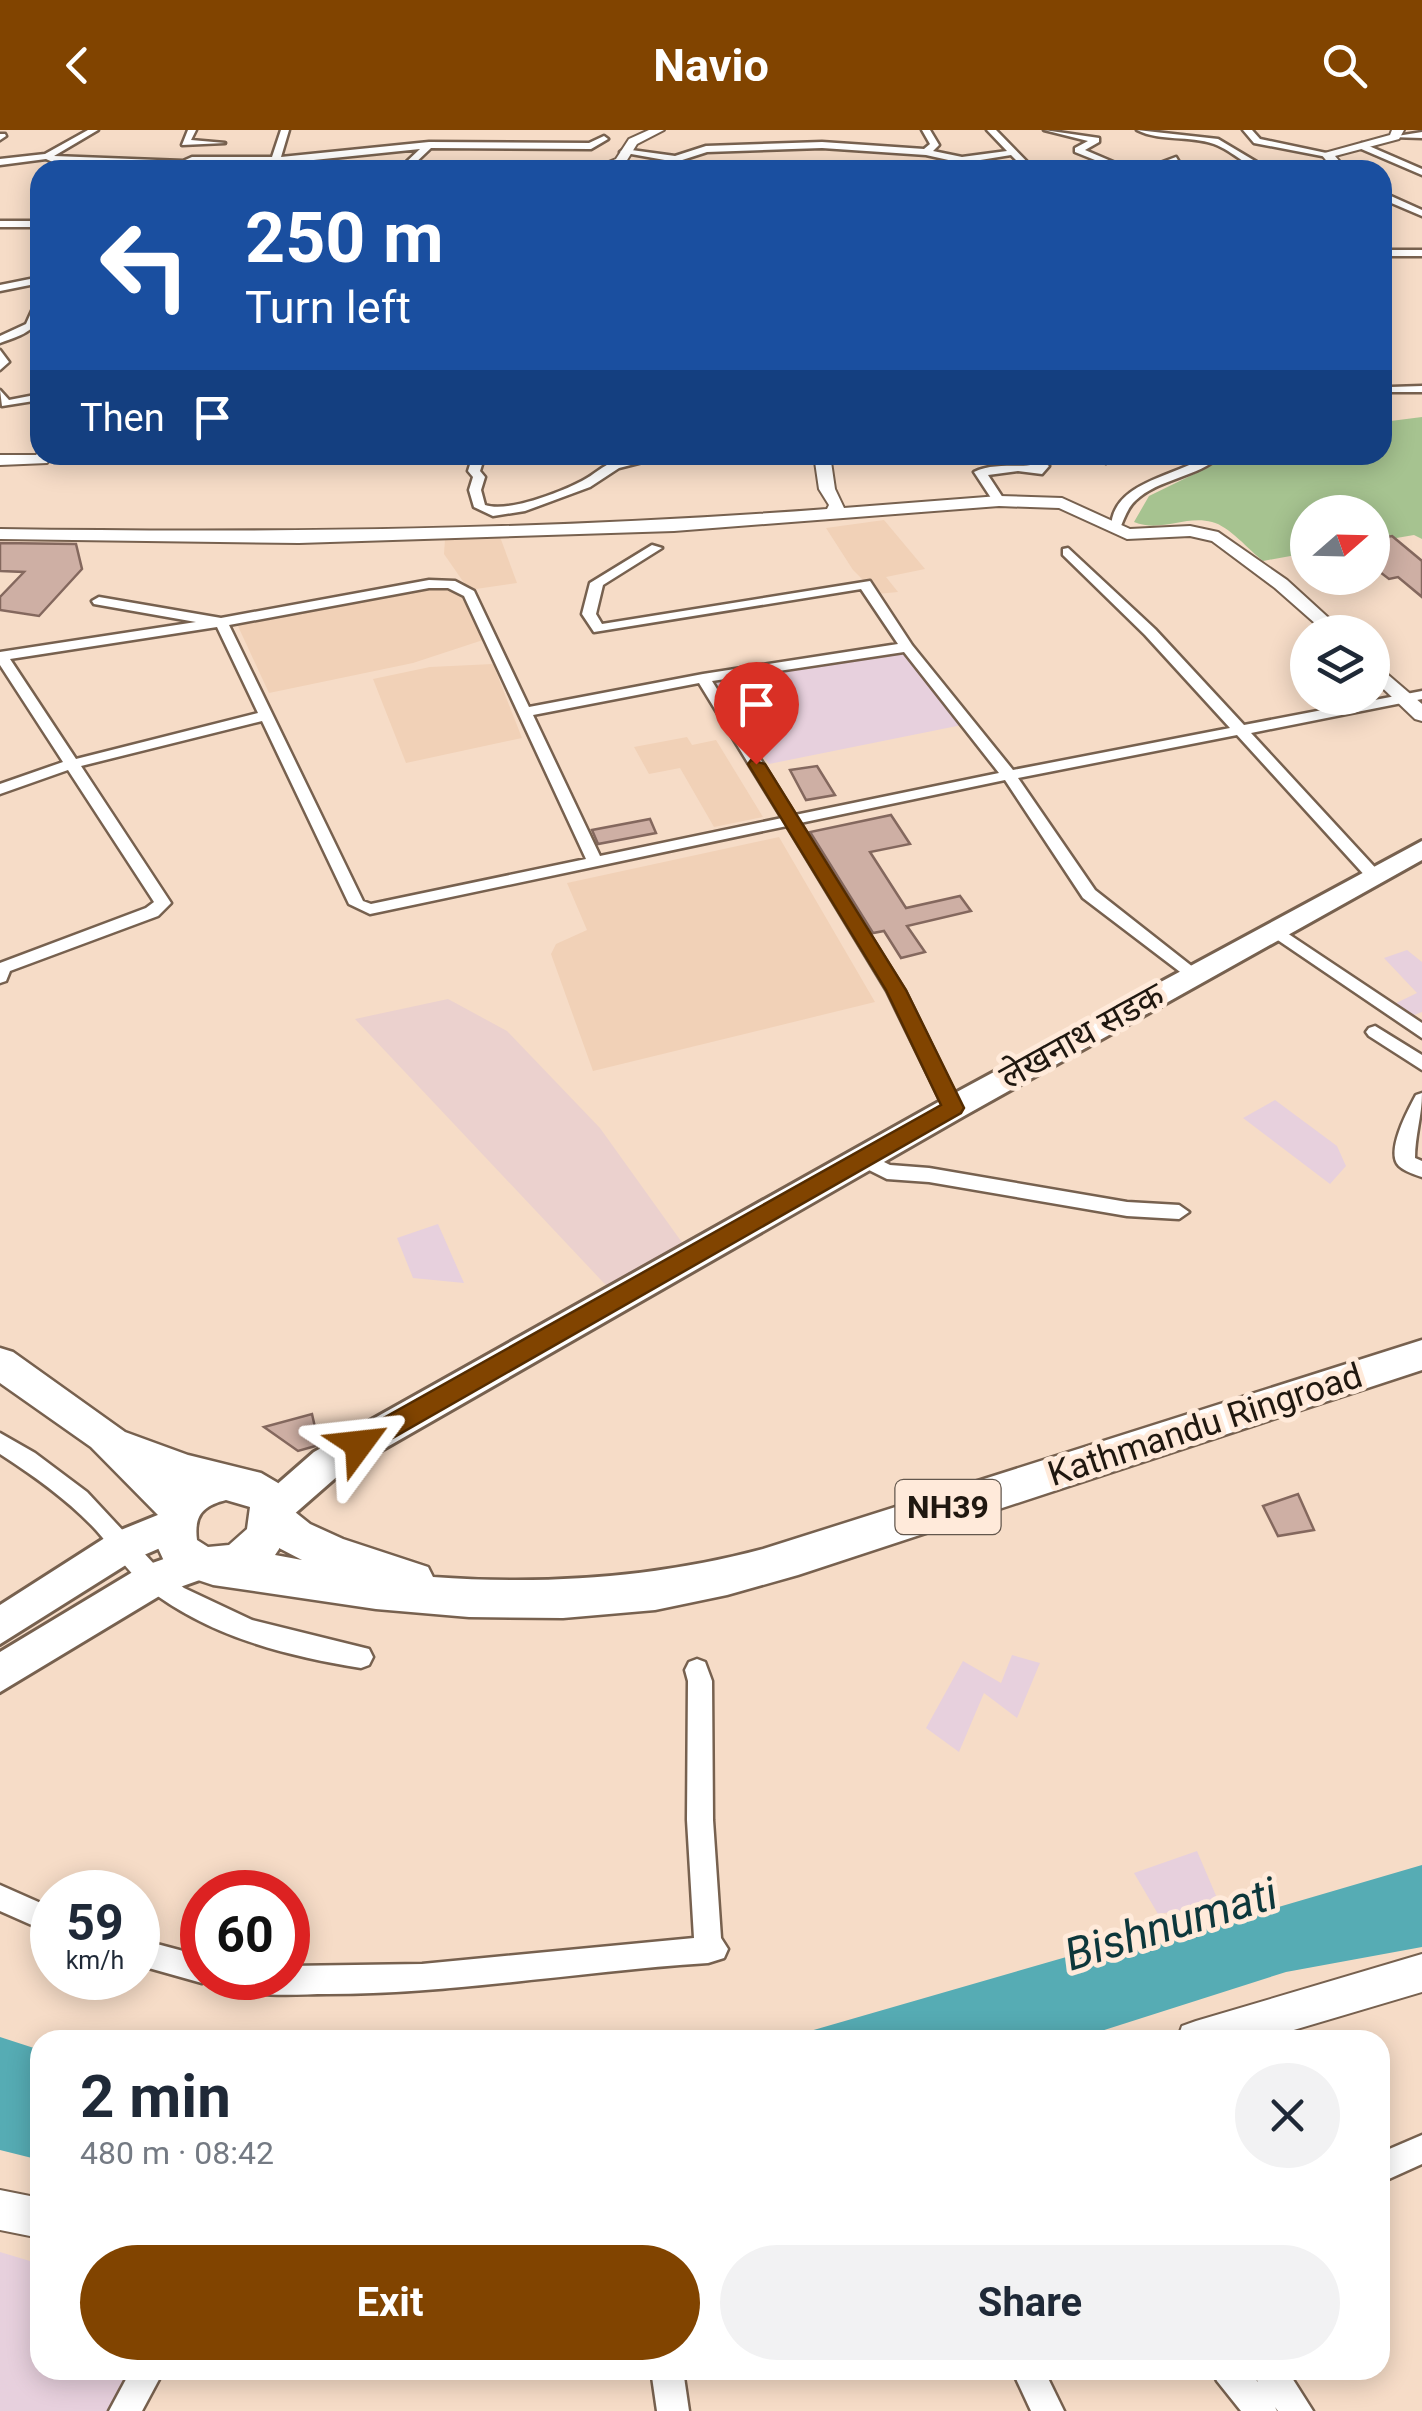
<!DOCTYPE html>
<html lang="en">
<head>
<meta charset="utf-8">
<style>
	:root { --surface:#fff; --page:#f2f2f3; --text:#1f2937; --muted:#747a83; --accent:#814400 }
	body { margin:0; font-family:Roboto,"Noto Sans Devanagari",sans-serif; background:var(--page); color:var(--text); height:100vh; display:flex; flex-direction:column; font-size:38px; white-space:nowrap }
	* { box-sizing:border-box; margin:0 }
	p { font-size:32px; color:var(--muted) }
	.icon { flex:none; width:55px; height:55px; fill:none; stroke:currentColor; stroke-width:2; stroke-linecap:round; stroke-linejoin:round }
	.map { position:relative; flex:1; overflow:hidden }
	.drawer { position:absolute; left:30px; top:1900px; width:1360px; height:350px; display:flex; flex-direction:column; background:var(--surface); border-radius:30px; box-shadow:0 5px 25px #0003 }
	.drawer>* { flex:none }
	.top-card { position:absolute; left:30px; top:30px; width:1362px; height:305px; border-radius:30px; box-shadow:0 5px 25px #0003; background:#1a4fa0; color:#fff; overflow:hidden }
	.needle { width:65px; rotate:70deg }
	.buttons { position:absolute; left:1290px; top:365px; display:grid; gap:20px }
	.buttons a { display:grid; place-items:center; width:100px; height:100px; border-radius:50%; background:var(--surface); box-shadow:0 5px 25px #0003; font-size:50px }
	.speed { position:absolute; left:30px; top:1740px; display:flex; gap:20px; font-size:50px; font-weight:700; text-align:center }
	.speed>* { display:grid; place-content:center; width:130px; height:130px; border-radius:50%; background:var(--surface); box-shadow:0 5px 25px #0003; line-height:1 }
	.speed small { font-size:25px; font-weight:400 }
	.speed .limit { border:15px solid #d22; background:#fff; color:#111 }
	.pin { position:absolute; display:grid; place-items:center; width:85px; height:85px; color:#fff; margin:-102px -42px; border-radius:50% 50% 50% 0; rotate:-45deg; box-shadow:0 0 10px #0007 }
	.pin .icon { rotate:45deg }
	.me { position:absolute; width:110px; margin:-55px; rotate:60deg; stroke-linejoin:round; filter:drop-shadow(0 0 8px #0008) }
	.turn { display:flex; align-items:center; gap:35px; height:210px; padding:0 50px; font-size:45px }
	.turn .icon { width:130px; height:130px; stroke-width:2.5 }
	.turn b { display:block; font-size:70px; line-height:85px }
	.then { display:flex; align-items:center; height:95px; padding:0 50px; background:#0003; gap:20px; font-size:38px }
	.round { display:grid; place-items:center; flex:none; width:105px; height:105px; border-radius:52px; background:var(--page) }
	.headline { display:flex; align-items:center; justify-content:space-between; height:170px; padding:0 50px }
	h1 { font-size:60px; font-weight:700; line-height:75px }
	.action { display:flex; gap:20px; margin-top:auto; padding:20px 50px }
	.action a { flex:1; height:115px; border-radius:60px; background:var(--accent); color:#fff; font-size:40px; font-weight:700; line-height:115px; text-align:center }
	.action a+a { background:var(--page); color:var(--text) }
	header { display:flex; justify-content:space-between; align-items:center; height:130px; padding:0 50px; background:var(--accent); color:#fff; font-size:45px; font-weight:700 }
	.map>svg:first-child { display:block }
</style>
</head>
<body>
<header><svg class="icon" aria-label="back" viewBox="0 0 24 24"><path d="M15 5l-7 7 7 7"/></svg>Navio<svg class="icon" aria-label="search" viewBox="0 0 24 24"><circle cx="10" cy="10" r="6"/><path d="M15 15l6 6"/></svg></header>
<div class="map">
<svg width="1422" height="2281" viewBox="0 0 1422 2281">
	<rect width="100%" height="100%" fill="#f6dcc7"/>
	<g fill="#f1d1b7">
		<polygon points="884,390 925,439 886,447 898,462 877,464 853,440 826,398"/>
		<polygon points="499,404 517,453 469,460 444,424 445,409"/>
		<polygon points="444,456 467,467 483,510 413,533 269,563 237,494"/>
		<polygon points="493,534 522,608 406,633 373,549 430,537"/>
		<polygon points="687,607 692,615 716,610 763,687 714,697 680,638 649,644 634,617"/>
		<polygon points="779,707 875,872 593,941 551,824 556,814 587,800 567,753"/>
	</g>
	<g fill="#e7d0dd">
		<polygon points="896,519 915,532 962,595 769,634 707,550"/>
		<polygon points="1407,820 1422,832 1422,882 1406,888 1392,875 1417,863 1384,828"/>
		<polygon points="1275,970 1337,1016 1346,1036 1330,1054 1243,988"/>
		<polygon points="438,1094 464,1153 413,1148 397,1108"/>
		<polygon points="1012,1525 1040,1533 1017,1588 984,1563 959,1622 926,1598 963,1531 1001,1553"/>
		<polygon points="1197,1721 1220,1775 1158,1784 1134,1743"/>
		<polygon points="0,2122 40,2134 40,2240 152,2240 137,2281 0,2281"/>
	</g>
	<polygon fill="#ebd1ce" points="448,869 507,901 600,998 691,1125 617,1167 355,889"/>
	<path fill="#a6c390" d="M 1422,287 L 1422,409 L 1414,405 L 1373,412 L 1372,382 L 1308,382 L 1307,423 L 1263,431 C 1249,420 1229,396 1212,392 C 1185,385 1161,403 1134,392 L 1149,366 L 1233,325 L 1382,325 L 1383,292 Z"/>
	<g fill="#56acb4">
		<polygon points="1422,1735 1422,1817 1286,1842 1073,1910 779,1910 1108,1815 1244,1787"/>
		<polygon points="0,1907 40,1920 40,2030 0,2020"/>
	</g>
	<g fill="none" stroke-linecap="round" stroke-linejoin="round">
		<polygon fill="#56acb4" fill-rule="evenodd" points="1223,2240 1283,2240 1307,2281 1246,2281"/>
	</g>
	<g fill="#ceafa4" stroke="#84685e" stroke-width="2.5">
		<polygon points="1392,406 1422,431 1422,467 1398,447 1389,449 1372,436 1372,410"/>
		<polygon points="0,413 76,414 82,439 39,486 0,480 0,467 24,442 0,441"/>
		<polygon points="817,636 835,665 806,670 790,640"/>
		<polygon points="891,685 910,714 870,722 906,778 960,766 971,781 907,796 925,822 901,828 884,801 873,803 810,702"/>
		<polygon points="650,689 656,703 598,714 592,700"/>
		<polygon points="312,1284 319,1315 298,1321 264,1297"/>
		<polygon points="1298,1364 1314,1400 1278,1406 1263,1376"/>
	</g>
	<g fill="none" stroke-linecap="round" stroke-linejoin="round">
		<g stroke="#77614f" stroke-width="5">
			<g id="minor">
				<polygon points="88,0 98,0 54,26 183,31 192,27 272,27 281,0 289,0 281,27 429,12 589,13 604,6 608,9 591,19 431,18 411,37 411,40 403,40 402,36 420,19 275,34 194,33 187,40 179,40 179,36 55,33 46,29 0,35 0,29 45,24"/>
				<polygon points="188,0 196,0 191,10 225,13 182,15"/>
				<polygon points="922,0 930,0 939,15 933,21 962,27 1007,21 987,0 996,0 1035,40 1026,40 1011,25 962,33 926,25 822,18 707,22 676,32 620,22 624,19 675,26 706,16 822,12 924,19 930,14"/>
				<polygon points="1044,0 1099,8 1099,12 1085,20 1132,40 1120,40 1075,22 1075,18 1088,11"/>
				<path d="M 1137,0 L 1218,9 L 1270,40 C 1248,40 1234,21 1214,14 C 1189,5 1161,12 1137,0 Z"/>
				<polygon points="1243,0 1252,0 1260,9 1331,24 1327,27 1254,13"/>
				<polygon points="1422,2 1422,8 1391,7"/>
				<polygon points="0,4 5,4 6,6 0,10"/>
				<polygon points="1362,13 1422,39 1422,45 1359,18"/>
				<polygon points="1176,27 1179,32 1167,36 1167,40 1159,40 1160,33"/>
				<polygon points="1382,62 1422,80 1422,86 1382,69"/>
				<rect x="0" y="91" width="40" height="6"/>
				<rect x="1382" y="120" width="40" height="6"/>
				<polygon points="40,147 40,153 0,161 0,155"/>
				<path d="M 40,171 C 40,201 25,204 0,213 L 0,206 L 26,194 L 35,174 Z"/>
				<polygon points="0,220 9,232 0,240"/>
				<polygon points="1382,249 1391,257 1422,256 1422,262 1384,262"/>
				<polygon points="0,260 9,270 40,264 40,270 2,276"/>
				<path d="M 473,325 L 485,325 L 480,341 L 485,347 L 481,360 L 485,375 C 508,383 561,362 582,351 C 594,345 603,335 616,331 C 634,326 651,325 670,325 L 619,338 L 590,357 L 525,381 L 493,386 L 474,377 L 469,360 L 473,347 L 468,341 Z"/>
				<polygon points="1086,325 1105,325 1112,329 1106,333"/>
				<path d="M 1208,325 L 1222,325 C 1197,348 1159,348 1135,371 C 1127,378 1124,390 1119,400 L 1111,400 C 1110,351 1177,347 1208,325 Z"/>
				<path d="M 1043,332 L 1049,336 L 1042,344 L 1018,341 L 988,345 L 1005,371 L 999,375 L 995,374 L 974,342 C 996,331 1025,340 1043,332 Z"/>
				<path d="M 652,415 L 662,418 L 603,455 L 596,484 L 602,494 L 870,451 L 912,515 L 1013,640 L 1230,598 L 1145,505 L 1063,425 L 1063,419 L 1068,418 L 1155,499 L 1244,595 L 1422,561 L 1422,569 L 1251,603 L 1382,745 L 1380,749 L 1368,749 L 1237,605 L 1018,648 L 1095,760 L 1198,841 L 1198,849 L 1192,851 L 1083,768 L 1005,650 L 800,693 L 905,861 L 962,978 L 953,985 L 944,978 L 887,861 L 787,696 L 370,784 L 349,774 L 262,591 L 81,636 L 171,773 L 158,786 L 10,841 L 6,851 L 0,853 L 0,833 L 146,778 L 154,772 L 68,640 L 0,664 L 0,654 L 63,632 L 0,535 L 0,522 L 196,492 L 94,474 L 92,471 L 99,467 L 221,488 L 429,450 L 455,451 L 474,461 L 529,577 L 703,544 L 898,514 L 861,459 L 594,502 L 582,484 L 590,453 ZM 429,458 L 448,458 L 464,466 L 586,729 L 371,774 L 363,771 L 229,495 ZM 217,497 L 258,583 L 76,629 L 10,529 ZM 904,522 L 999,643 L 795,685 L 712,551 ZM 699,553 L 782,688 L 600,726 L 533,585 Z"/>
				<polygon points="1275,795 1422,893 1422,908 1269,804 1269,796"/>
				<polygon points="1375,896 1422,925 1422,940 1369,906 1366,902 1369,898"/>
				<path d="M 1422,963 C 1422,986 1415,1005 1415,1028 L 1422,1031 L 1422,1047 C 1416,1045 1404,1041 1399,1036 C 1385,1022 1408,980 1416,965 Z"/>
				<polygon points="864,1022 890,1035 929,1038 1127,1072 1179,1075 1189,1082 1179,1089 1127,1086 929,1052 887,1049 857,1034 855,1029 857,1024"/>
				<path d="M 0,1303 L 35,1323 L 87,1362 L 155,1435 L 184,1458 L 252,1490 L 369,1519 L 373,1527 L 369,1535 L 361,1538 C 286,1526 208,1506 147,1458 C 127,1441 113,1419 96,1400 C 68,1370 34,1346 0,1324 Z"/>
				<path d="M 697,1529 L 705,1532 L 712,1551 L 713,1690 L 721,1808 L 728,1819 L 724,1828 L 708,1833 C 581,1841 455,1864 327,1864 C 299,1864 262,1868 236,1858 L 233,1848 L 288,1848 L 288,1836 L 422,1834 L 694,1808 L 687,1690 L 688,1551 L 685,1540 L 689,1532 Z"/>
				<polygon points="0,1755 52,1778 52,1804 0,1781"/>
				<polygon points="138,1809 202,1826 202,1848 212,1849 202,1853 138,1835"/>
				<polygon points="1422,2005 1422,2034 1380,2053 1380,2023"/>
				<polygon points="131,2240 164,2240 142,2281 109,2281"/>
				<polygon points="651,2240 683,2240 689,2281 657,2281"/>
				<polygon points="1012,2240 1044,2240 1064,2281 1031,2281"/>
				<polygon points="1212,2240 1248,2240 1258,2252 1252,2240 1287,2240 1313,2281 1278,2281 1275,2277 1277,2281 1241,2281 1217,2251"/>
			</g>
		</g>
		<g stroke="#77614f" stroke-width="4">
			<g id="tertiary">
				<polygon points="649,0 664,0 637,14 624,35 589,40 616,29 629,9"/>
				<polygon points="1392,0 1404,0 1399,9 1335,26 1347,40 1334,40 1321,24 1390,5"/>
				<polygon points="40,321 40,325 53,325 47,333 0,335 0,325 36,325"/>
				<path d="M 814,325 L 830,325 L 835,359 L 844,378 L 999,366 L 1062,368 L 1130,399 L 1190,396 L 1218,402 L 1287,450 L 1344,502 L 1325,502 L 1275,458 L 1212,411 L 1190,406 L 1127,409 L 1059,378 L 999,376 L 674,401 L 299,413 L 0,409 L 0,399 C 276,403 551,400 827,379 L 829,375 L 819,359 Z"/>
				<polygon points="1372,531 1422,574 1422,591 1415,589 1372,548"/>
				<polygon points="1422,1824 1422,1862 1260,1910 1177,1910 1182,1896 1196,1891"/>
				<polygon points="0,2060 40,2068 40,2108 0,2100"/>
			</g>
		</g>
		<g stroke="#77614f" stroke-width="6">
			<g id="primary">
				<polygon points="1422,711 1422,730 964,986 340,1344 284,1393 271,1398 258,1393 253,1382 258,1371 314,1322 942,970"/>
				<polygon points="175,1378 188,1382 193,1394 188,1406 137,1428 0,1514 0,1475 111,1404"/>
				<polygon points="198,1417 211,1422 217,1434 211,1446 166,1462 0,1562 0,1522 141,1437"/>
			</g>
		</g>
		<g stroke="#77614f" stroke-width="5">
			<path id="trunk" d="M 1422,1210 L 1422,1240 L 798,1445 L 727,1465 L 655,1480 L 563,1488 L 469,1487 L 376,1479 L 213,1455 L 186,1446 L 164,1431 L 158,1418 L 158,1385 L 91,1317 L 0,1253 L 0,1218 L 13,1222 L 125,1302 L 188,1325 L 261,1343 L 278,1353 L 290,1378 L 310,1394 L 343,1409 L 428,1437 L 433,1447 C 545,1455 654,1448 763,1419 ZM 226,1370 L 250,1377 L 247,1399 L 229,1415 L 208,1417 L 197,1410 C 194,1386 202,1376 226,1370 ZM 279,1419 L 279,1418 L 302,1430 L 275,1425 Z"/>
		</g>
		<use href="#minor" fill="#fff" fill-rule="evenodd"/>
		<use href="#tertiary" fill="#fff" fill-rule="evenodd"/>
		<use href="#primary" fill="#fff" fill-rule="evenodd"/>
		<use href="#trunk" fill="#fff" fill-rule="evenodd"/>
	</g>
	<polygon fill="#814400" stroke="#542c00" stroke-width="2.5" points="751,630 765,634 906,860 964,978 961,983 368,1322 359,1325 350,1322 347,1314 350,1307 941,975 886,860 748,634"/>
	<g text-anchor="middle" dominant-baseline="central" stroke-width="10" stroke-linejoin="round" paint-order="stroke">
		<rect fill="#ffeada" stroke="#63574d" stroke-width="2.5" x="895.5" y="1350" width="105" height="54" rx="8"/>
		<g font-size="32" font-weight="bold" fill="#201810">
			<text x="948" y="1377">NH39</text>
		</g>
		<g font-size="35" fill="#201810" stroke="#ffeada">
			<text transform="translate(1082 906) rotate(-29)">लेखनाथ सडक</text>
			<text transform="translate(1205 1295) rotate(-18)">Kathmandu Ringroad</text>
		</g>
		<g font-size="45" font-style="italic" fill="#0d373b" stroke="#ffeada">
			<text transform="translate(1171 1794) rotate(-17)">Bishnumati</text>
		</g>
	</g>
</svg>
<div class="buttons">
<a><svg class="needle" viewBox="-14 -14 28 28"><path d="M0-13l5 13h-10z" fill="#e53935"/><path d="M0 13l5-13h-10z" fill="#747a83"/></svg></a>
<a><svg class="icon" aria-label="layers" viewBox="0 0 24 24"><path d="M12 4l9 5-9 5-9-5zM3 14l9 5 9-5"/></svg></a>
</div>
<div class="speed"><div>59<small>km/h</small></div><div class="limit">60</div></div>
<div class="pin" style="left:756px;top:634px;background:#d93025"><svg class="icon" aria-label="arrive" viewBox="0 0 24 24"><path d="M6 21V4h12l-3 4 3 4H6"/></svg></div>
<svg class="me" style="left:359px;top:1314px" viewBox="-20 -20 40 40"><path d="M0-17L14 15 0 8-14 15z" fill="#814400" stroke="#fff" stroke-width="4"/></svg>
<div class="top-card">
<div class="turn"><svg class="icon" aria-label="left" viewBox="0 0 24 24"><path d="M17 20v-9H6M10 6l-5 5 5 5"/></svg><div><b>250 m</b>Turn left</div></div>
<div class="then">Then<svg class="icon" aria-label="arrive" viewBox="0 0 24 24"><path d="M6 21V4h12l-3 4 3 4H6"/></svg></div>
</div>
<section class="drawer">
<div class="headline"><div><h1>2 min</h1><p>480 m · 08:42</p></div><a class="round"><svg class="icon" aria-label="close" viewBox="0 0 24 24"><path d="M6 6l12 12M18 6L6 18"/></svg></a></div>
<div class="action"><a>Exit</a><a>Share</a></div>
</section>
</div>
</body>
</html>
